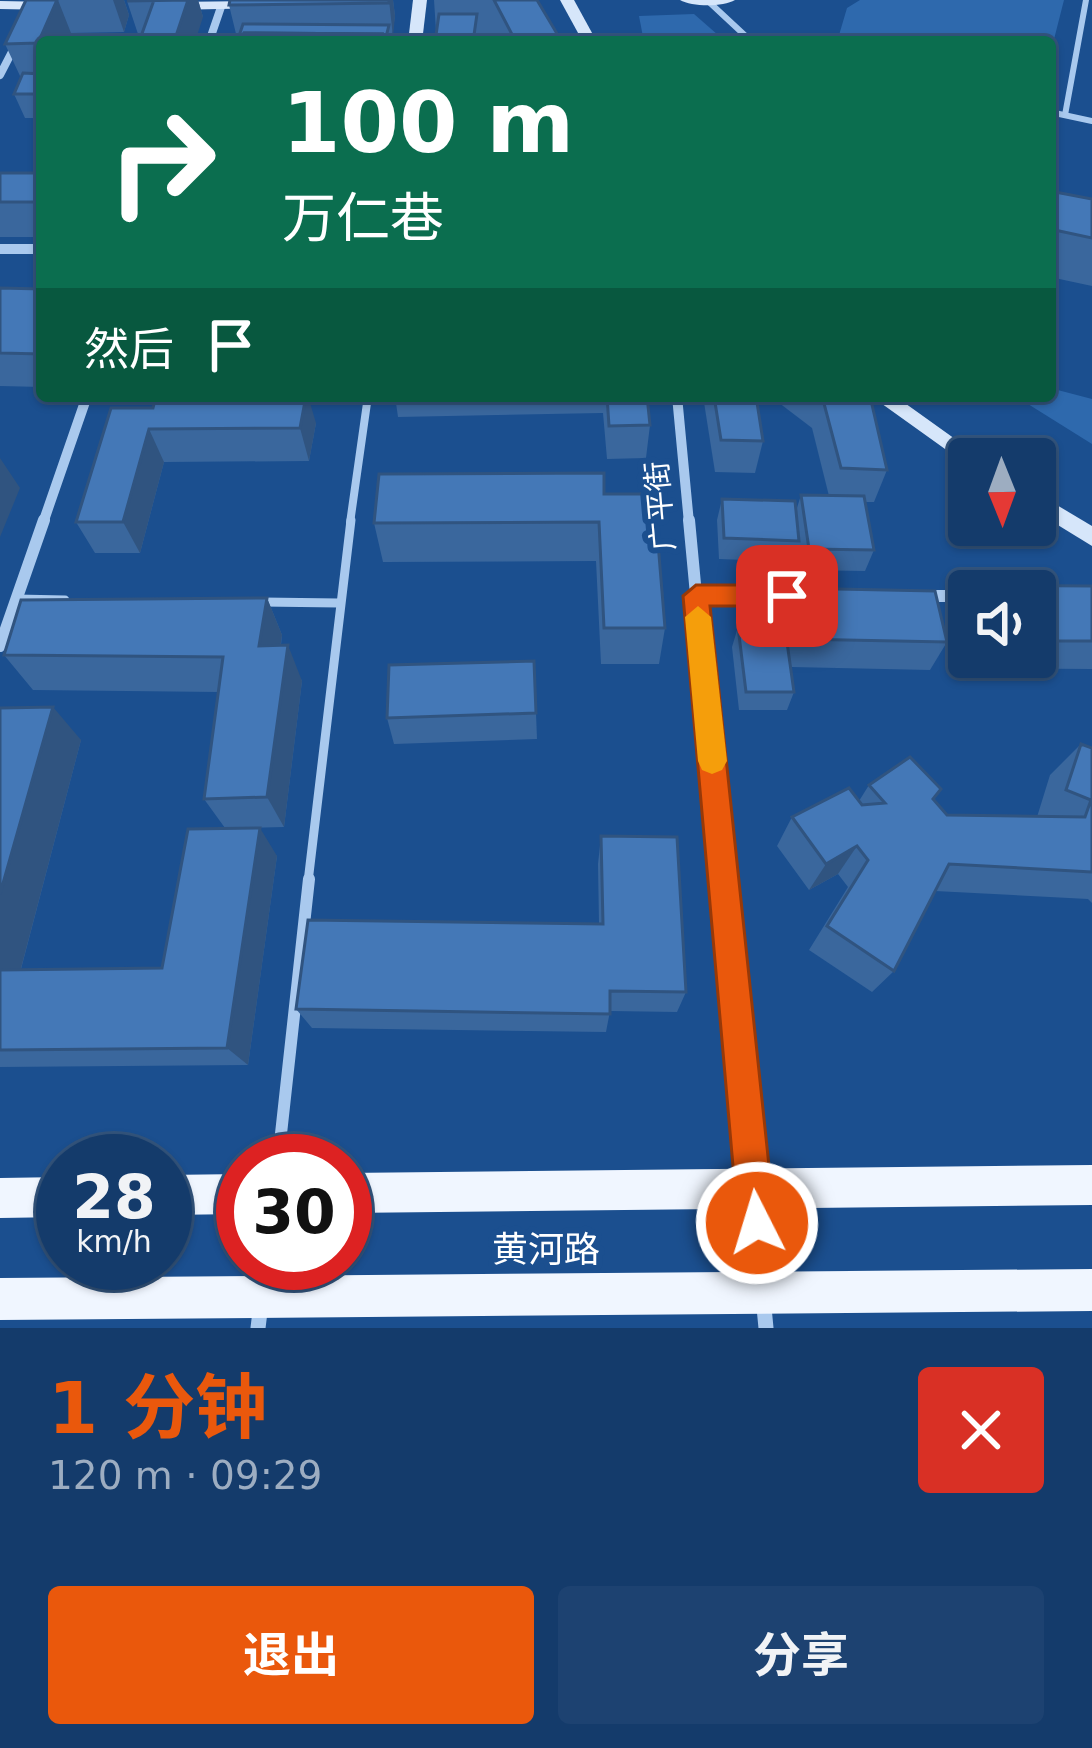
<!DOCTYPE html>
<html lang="zh">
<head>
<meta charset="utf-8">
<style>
	:root { --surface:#143b6b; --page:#1d4271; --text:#f1f3f6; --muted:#9dadc1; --line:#33557e; --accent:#ea580c }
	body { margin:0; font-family:"DejaVu Sans","Noto Sans SC",sans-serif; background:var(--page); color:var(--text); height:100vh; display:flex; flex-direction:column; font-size:45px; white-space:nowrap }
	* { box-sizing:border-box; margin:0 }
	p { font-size:39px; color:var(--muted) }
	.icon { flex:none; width:66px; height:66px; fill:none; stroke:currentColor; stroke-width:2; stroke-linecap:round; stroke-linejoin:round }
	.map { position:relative; height:1328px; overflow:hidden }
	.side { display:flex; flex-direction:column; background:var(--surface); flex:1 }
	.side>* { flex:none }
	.banner { position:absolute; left:36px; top:36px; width:1020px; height:366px; border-radius:12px; box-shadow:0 3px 9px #0004,0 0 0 3px var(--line); background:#0b6e4f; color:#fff; overflow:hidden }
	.needle { width:78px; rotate:179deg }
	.tools { position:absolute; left:948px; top:438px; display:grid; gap:24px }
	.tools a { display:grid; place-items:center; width:108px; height:108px; border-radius:12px; background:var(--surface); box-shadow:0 3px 9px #0004,0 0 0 3px var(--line); font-size:60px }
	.speed { position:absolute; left:36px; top:1134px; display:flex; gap:24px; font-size:60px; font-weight:700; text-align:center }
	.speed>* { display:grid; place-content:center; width:156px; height:156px; border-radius:50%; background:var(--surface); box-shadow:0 3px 9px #0004,0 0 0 3px var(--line); line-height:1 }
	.speed small { font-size:30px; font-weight:400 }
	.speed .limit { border:18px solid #d22; background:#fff; color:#111 }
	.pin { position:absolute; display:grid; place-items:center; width:102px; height:102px; color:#fff; margin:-51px; border-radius:24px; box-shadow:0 6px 18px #0006 }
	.me { position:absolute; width:132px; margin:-66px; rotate:355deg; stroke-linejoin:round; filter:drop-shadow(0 0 9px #0008) }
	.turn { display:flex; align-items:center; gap:42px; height:252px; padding:0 48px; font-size:54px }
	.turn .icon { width:156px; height:156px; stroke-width:2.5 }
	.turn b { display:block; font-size:84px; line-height:102px }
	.then { display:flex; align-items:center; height:114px; padding:0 48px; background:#0003; gap:24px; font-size:45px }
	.round { display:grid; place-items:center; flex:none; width:126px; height:126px; border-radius:12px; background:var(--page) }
	.overview { display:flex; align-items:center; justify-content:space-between; height:204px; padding:0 48px }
	h1 { font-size:72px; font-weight:700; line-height:90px; color:var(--accent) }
	.cta { display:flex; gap:24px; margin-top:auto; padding:24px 48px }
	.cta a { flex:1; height:138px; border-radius:12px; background:var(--accent); color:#fff; font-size:48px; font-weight:700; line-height:138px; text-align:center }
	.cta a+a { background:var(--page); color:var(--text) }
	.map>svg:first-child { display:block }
</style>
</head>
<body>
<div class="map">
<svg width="1092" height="1328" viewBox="0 0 1092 1328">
	<rect width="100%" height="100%" fill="#1b4f8f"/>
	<g fill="#2e69ad">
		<polygon points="860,0 1064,0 1050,55 1050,42 837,42 847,8"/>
		<polygon points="694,14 726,42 644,42 639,16"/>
		<polygon points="1050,388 1092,399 1092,444 1015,396 1050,396"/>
	</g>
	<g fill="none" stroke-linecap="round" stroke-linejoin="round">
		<g stroke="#a9c9ee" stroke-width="6">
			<polyline points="708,1 752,42"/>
			<polyline points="1050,112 1092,121"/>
			<polyline points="1065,115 1086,0"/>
		</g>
		<polyline stroke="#a9c9ee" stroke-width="8" points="350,523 368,396"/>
		<g stroke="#a9c9ee" stroke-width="9">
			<polyline points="16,599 65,600"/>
			<polyline points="262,602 339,603"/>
			<polyline points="308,882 351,520"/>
		</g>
		<polyline stroke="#a9c9ee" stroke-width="12" points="278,1161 309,879"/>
		<g stroke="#a9c9ee" stroke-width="8">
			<polyline points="209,42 221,7"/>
			<polyline points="0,75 16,44"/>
		</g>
		<g stroke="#a9c9ee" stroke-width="10">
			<polyline points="0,249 42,249"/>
			<polyline points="677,396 689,523"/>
			<polyline points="43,523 87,396"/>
		</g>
		<g stroke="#a9c9ee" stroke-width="12">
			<polyline points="689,520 723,882"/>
			<polyline points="696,596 797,596"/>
			<polyline points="925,596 969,596"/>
			<polyline points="0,646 44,520"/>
		</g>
		<g stroke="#a9c9ee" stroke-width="15">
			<polyline points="723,879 766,1328"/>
			<polyline points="258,1328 266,1263"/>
		</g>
		<g fill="#d6e6fa" fill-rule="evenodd">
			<polygon points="413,0 427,0 422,42 408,42"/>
			<polygon points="560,0 574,0 597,42 583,42"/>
			<path d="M 680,0 L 735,0 C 723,7 692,7 680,0 Z"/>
			<polygon points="0,1 52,2 59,6 52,10 0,9"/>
			<polygon points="262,1 269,5 267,8 170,10 163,6 170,2"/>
			<polygon points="871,396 895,396 983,459 969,459 969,466 966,464"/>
			<polygon points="1035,492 1092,526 1092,546 1035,511"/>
		</g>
		<g fill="#f0f6ff" fill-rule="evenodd">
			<polygon points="1092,1165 1092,1205 345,1213 345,1173"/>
			<polygon points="243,1174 243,1214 165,1215 165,1175"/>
			<polygon points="63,1177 63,1217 0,1218 0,1178"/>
			<polygon points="1092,1269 1092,1311 0,1320 0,1278"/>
		</g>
	</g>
	<g fill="#3a679d" fill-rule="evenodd">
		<polygon points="26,0 124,0 129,15 124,32 71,33 42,42 42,118 25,118 14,94 21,78 5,44"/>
		<polygon points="198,0 203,17 142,34 138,34 127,1"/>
		<polygon points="393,0 395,16 391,42 240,42 240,38 237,38 229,5"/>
		<polygon points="434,0 537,0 559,42 500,42 496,34 478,33 478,42 435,42 436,31"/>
		<rect x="0" y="173" width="42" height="64"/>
		<polygon points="1050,191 1092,199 1092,286 1050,277"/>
		<polygon points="0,288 42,289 42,387 0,386"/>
		<polygon points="395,396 647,396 650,425 646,458 607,459 603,413 398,417"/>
		<polygon points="703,396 756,396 763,441 755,473 715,472"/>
		<polygon points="770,396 870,396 887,470 874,502 865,502 874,550 865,571 801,570 798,545 792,562 719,559 717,520 722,499 796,511 801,495 829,496 812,428"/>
		<polygon points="111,408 316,423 309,461 164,462 140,553 95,553 76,522"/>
		<polygon points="604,494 665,628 659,664 601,664 596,561 383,562 374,523"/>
		<path d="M 967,585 L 1092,586 L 1092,669 L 963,668 L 949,614 ZM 969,591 L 1035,591 L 1035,657 L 969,657 Z"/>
		<polygon points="788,588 947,642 930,670 791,667 794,692 787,710 739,710 732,647 738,627 779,628 778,618"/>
		<polygon points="267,598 282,635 281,645 302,681 284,827 237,828 277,856 248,1065 0,1067 0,708 81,740 21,969 162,968 225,828 204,799 218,692 33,690 4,655"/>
		<polygon points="534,661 537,739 394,744 387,718"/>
		<polygon points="1081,744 1092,748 1092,903 1088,899 935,891 894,971 872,992 809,950 848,887 838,874 809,890 777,846 792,817 859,801 869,785 933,799 947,815 1037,817 1050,775"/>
		<polygon points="601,836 686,992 677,1012 610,1011 606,1032 312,1028 296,1009 599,924 598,864"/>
	</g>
	<g fill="#305480">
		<polygon points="58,0 71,33 67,42 42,42 42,52 38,43"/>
		<polygon points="113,0 124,0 129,15 124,32"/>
		<polygon points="188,0 198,0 203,17 195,42 174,42"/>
		<polygon points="389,0 393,0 395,16 393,37"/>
		<polygon points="559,37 559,42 527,42"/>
		<polygon points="306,396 308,396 316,423 309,461 300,428"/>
		<polygon points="149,429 164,462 140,553 123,522"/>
		<polygon points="0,458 20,488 0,537"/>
		<polygon points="267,598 282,635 275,681 259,646"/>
		<polygon points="288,645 302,681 284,827 267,797"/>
		<polygon points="53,707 81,740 15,991 0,982 0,894"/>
		<polygon points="260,828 277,856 248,1065 227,1048"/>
		<polygon points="857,846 838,874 809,890 826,864"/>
	</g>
	<g fill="#4478b7" stroke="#305480" stroke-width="3">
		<polygon points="26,0 57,0 38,43 5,44"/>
		<polygon points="154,0 127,1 188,0 174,42 139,42"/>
		<polygon points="230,0 389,0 389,3 229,5"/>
		<polygon points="494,0 537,0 559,37 516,42"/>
		<polygon points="439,14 477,14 473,42 435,42"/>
		<polygon points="243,24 389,25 386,37 381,37 382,34 244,33 242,36 239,36"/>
		<polygon points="244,33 382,34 380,42 240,42"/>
		<polygon points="23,73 42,74 42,94 14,94"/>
		<rect x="0" y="173" width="42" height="29"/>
		<polygon points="1050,191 1092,199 1092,238 1050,229"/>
		<polygon points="0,288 42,289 42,354 0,353"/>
		<polygon points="156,396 306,396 300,428 149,429 123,522 76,522 111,408 153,408"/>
		<polygon points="607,396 647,396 650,425 609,426"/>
		<polygon points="714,396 756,396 763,441 721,440"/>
		<polygon points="822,396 870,396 887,470 841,468"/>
		<polygon points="604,473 604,494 654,494 665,628 604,628 599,522 374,523 379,474"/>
		<polygon points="801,495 864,496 874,550 809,549"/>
		<polygon points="722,499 795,501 799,541 724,538"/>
		<polygon points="967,585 1092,586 1092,641 1035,641 1035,591 969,591 969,593"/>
		<polygon points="788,588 935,591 947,642 795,639"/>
		<polygon points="267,598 259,646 288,645 267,797 204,799 223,657 4,655 21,600"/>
		<polygon points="738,627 785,628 794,692 746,692"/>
		<polygon points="534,661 536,713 387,718 389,665"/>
		<polygon points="53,707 0,894 0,708"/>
		<polygon points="1081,744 1092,748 1092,872 949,864 894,971 827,926 868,860 857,846 826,864 792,817 849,788 862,805 885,803 869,785 910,757 941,789 933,799 947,815 1085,817 1091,800 1066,790"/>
		<polygon points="260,828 227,1048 0,1050 0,970 162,968 188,829"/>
		<polygon points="601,836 677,837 686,992 610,991 610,1014 296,1009 308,920 603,924"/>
	</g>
	<polygon fill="#ea580c" stroke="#983908" stroke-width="3" points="696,585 787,585 800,596 787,606 710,606 775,1223 770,1236 757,1241 744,1236 738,1223 683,596"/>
	<polygon fill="#f59e0b" points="698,606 711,617 727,761 722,770 712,774 702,770 698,761 685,617"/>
	<g text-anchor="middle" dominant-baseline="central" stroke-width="12" stroke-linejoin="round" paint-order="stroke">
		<g font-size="30" fill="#fff" stroke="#1b4f8f">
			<text transform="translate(660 506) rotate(-95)">广平街</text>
		</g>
		<g font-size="36" fill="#fff" stroke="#1b4f8f">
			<text x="546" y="1249">黄河路</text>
		</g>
	</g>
</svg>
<div class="tools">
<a><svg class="needle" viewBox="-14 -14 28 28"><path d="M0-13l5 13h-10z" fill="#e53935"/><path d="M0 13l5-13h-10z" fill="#9dadc1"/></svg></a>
<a><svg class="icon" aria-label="sound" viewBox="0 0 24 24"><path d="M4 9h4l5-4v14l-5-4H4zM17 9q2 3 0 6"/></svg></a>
</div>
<div class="speed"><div>28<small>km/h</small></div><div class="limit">30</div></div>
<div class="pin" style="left:787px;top:596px;background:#d93025"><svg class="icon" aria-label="arrive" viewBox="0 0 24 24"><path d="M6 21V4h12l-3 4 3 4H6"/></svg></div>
<svg class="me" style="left:757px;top:1223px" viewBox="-20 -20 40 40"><circle r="17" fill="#ea580c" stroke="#fff" stroke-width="3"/><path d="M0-11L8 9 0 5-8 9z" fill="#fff"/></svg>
<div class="banner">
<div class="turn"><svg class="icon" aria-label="right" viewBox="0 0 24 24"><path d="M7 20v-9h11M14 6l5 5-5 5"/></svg><div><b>100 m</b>万仁巷</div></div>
<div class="then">然后<svg class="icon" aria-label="arrive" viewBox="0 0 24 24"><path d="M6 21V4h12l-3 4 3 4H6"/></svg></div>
</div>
</div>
<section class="side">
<div class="overview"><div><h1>1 分钟</h1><p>120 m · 09:29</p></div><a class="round" style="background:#d93025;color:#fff"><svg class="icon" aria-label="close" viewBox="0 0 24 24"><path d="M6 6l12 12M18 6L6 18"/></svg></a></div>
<div class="cta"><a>退出</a><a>分享</a></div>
</section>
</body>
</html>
